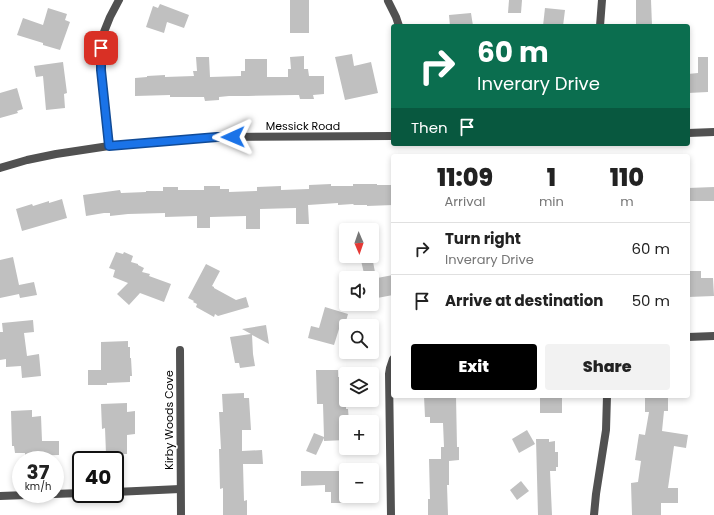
<!DOCTYPE html>
<html lang="en">
<head>
<meta charset="utf-8">
<style>
	:root { --surface:#fff; --page:#f2f2f2; --text:#222; --muted:#767676; --line:#e0e0e0; --accent:#000 }
	body { margin:0; font-family:Poppins,sans-serif; background:var(--page); color:var(--text); height:100vh; display:flex; flex-direction:column; font-size:15px; white-space:nowrap }
	* { box-sizing:border-box; margin:0 }
	p { font-size:13px; color:var(--muted) }
	.icon { flex:none; width:22px; height:22px; fill:none; stroke:currentColor; stroke-width:2; stroke-linecap:round; stroke-linejoin:round }
	.map { position:relative; flex:1; overflow:hidden }
	.panel { position:absolute; left:391px; top:154px; width:299px; height:244px; display:flex; flex-direction:column; background:var(--surface); border-radius:4px; box-shadow:0 2px 6px #0003 }
	.panel>* { flex:none }
	.hud { position:absolute; left:391px; top:24px; width:299px; height:122px; border-radius:4px; box-shadow:0 2px 6px #0003; background:#0b6e4f; color:#fff; overflow:hidden }
	.needle { width:26px; rotate:178deg }
	.tools { position:absolute; left:339px; top:223px; display:grid; gap:8px }
	.tools a { display:grid; place-items:center; width:40px; height:40px; border-radius:4px; background:var(--surface); box-shadow:0 2px 6px #0003; font-size:20px }
	.speed { position:absolute; left:12px; top:451px; display:flex; gap:8px; font-size:20px; font-weight:700; text-align:center }
	.speed>* { display:grid; place-content:center; width:52px; height:52px; border-radius:50%; background:var(--surface); box-shadow:0 2px 6px #0003; line-height:1 }
	.speed small { font-size:10px; font-weight:400 }
	.speed .limit { border:2px solid #111; border-radius:6px; background:#fff; color:#111 }
	.pin { position:absolute; display:grid; place-items:center; width:34px; height:34px; color:#fff; margin:-17px; border-radius:8px; box-shadow:0 2px 6px #0006 }
	.me { position:absolute; width:44px; margin:-22px; rotate:269deg; stroke-linejoin:round; filter:drop-shadow(0 0 3px #0008) }
	.turn { display:flex; align-items:center; gap:14px; height:84px; padding:0 20px; font-size:18px }
	.turn .icon { width:52px; height:52px; stroke-width:2.5 }
	.turn b { display:block; font-size:28px; line-height:34px }
	.then { display:flex; align-items:center; height:38px; padding:0 20px; background:#0003; gap:8px; font-size:15px }
	.eta { display:flex; justify-content:space-evenly; align-items:center; height:68px; text-align:center }
	.eta b { font-size:24px; font-weight:800; line-height:28px }
	.button { display:flex; gap:8px; margin-top:auto; padding:8px 20px }
	.button a { flex:1; height:46px; border-radius:4px; background:var(--accent); color:#fff; font-size:16px; font-weight:800; line-height:46px; text-align:center }
	.button a+a { background:var(--page); color:var(--text) }
	ul { padding:0; list-style:none }
	li { display:flex; align-items:center; gap:12px; height:52px; padding:0 20px; border-top:1px solid var(--line) }
	li div { flex:1 }
	li b { display:block; font-size:15px }
	li em { font-style:normal }
	.map>svg:first-child { display:block }
</style>
</head>
<body>
<div class="map">
<svg width="714" height="515" viewBox="0 0 714 515">
	<rect width="100%" height="100%" fill="#fff"/>
	<g fill="#c0c0c0">
		<rect x="290" y="0" width="19" height="33"/>
		<polygon points="509,0 522,0 521,13 508,13"/>
		<polygon points="636,0 651,0 652,26 636,26"/>
		<polygon points="160,4 189,15 184,28 167,22 164,33 146,27 153,6 158,8"/>
		<polygon points="48,8 67,14 65,20 70,22 60,50 43,45 43,43 17,35 23,18 43,25"/>
		<polygon points="545,8 565,10 563,26 543,26"/>
		<polygon points="471,13 473,26 450,26 449,15"/>
		<polygon points="352,54 354,66 371,62 378,93 345,100 335,57"/>
		<polygon points="304,56 304,69 308,69 309,76 324,76 324,94 313,95 314,99 300,99 299,95 295,95 248,96 229,96 219,97 219,100 205,101 204,97 170,97 170,95 135,96 135,78 147,77 147,76 165,75 165,77 194,76 193,71 197,71 196,57 209,57 210,77 241,76 241,71 245,71 245,59 267,59 267,77 288,77 288,69 291,69 290,57"/>
		<polygon points="698,57 708,57 708,92 688,93 688,74 698,73"/>
		<polygon points="63,62 67,93 64,94 65,108 46,110 43,76 36,77 34,66"/>
		<polygon points="17,88 23,109 17,111 18,113 0,118 0,93"/>
		<polygon points="331,184 331,186 353,186 353,184 377,184 377,185 393,185 393,205 367,206 367,205 354,205 353,204 338,205 338,203 308,205 309,224 296,224 296,208 260,209 260,229 246,229 246,216 210,217 210,228 197,228 197,216 165,217 165,213 128,214 110,216 110,213 104,213 86,216 83,195 120,190 121,193 146,192 146,191 163,191 163,187 178,187 178,190 204,190 204,186 220,186 220,189 229,189 229,192 257,191 257,187 281,186 281,190 309,189 309,185"/>
		<polygon points="714,187 714,201 688,201 688,188"/>
		<polygon points="62,199 67,218 22,231 16,209 32,204 33,206 49,201 49,203"/>
		<polygon points="116,252 123,254 124,252 133,256 131,262 138,264 138,265 144,268 142,272 150,274 149,276 171,284 164,302 140,293 129,305 117,294 128,283 113,277 115,270 109,268"/>
		<polygon points="360,256 372,256 376,278 365,278"/>
		<polygon points="13,257 19,285 34,282 37,295 20,298 19,294 0,298 0,260"/>
		<polygon points="206,264 220,271 212,286 214,287 214,288 236,300 246,297 249,307 218,316 215,314 214,317 196,307 197,304 193,302 194,301 188,298"/>
		<polygon points="688,271 701,271 701,278 713,278 714,296 688,297"/>
		<polygon points="393,275 393,295 372,299 372,279"/>
		<polygon points="325,307 348,314 344,328 341,327 341,330 339,329 334,345 308,338 311,326 319,328"/>
		<polygon points="33,320 34,332 24,333 27,356 39,354 41,376 22,378 21,366 6,367 6,359 0,360 0,332 3,332 2,323"/>
		<polygon points="266,325 269,344 252,335 253,354 255,366 240,368 239,363 235,363 230,337 251,334 242,329"/>
		<polygon points="128,341 128,347 130,347 130,358 131,358 132,376 130,376 130,382 107,383 107,385 88,385 88,370 101,370 101,342"/>
		<polygon points="316,370 338,370 338,377 346,377 346,409 348,409 349,422 346,422 346,440 324,441 324,438 316,455 306,451 314,433 324,437 323,404 317,404"/>
		<polygon points="244,393 244,398 249,398 251,430 242,430 242,451 262,450 263,464 243,464 244,501 247,500 247,515 223,515 223,488 220,489 219,449 221,449 219,412 223,412 222,394"/>
		<polygon points="424,396 456,396 457,447 459,447 459,460 449,461 449,485 447,485 448,515 428,515 428,499 430,499 429,459 441,459 441,447 444,447 443,423 430,423 430,417 425,417"/>
		<rect x="540" y="396" width="22" height="17"/>
		<polygon points="645,396 668,396 668,411 664,411 662,431 688,435 686,448 674,446 668,488 678,488 678,503 661,503 661,515 632,515 631,483 638,482 641,461 635,460 639,434 645,435 649,412 645,412"/>
		<polygon points="127,403 127,412 135,411 135,434 127,435 127,454 106,454 105,428 102,429 101,404"/>
		<polygon points="32,410 32,417 41,416 42,441 59,441 59,455 25,456 25,453 15,453 14,446 12,446 11,411"/>
		<polygon points="527,430 535,444 519,453 512,439"/>
		<polygon points="536,439 549,439 549,442 555,441 555,452 558,452 558,467 556,467 556,471 550,471 552,515 538,515"/>
		<polygon points="301,471 346,471 346,503 331,503 331,492 325,492 325,485 301,486"/>
		<polygon points="521,481 529,491 517,500 510,490"/>
	</g>
	<g fill="none" stroke-linecap="round" stroke-linejoin="round">
		<g stroke="#515151" stroke-width="8">
			<polyline points="388,1 396,17 399,26"/>
			<polyline points="600,26 602,0"/>
			<polyline points="109,146 101,70 101,48 104,32 110,17 119,0"/>
			<polyline points="688,337 714,336"/>
			<polyline points="180,350 181,515"/>
			<polyline points="115,492 180,489"/>
			<polyline points="0,496 81,493"/>
			<polyline points="391,515 389,374 390,368 393,359"/>
			<polyline points="594,515 596,494 606,430 607,396"/>
		</g>
		<g stroke="#515151" stroke-width="8">
			<polyline points="688,133 714,132"/>
			<polyline points="0,168 27,160 56,154 109,146 217,137 393,136"/>
		</g>
	</g>
	<g fill="none" stroke-linecap="round" stroke-linejoin="round">
		<g stroke="#114b97" stroke-width="10">
			<polyline id="route" points="101,48 101,70 109,146 217,137 233,137"/>
		</g>
		<use href="#route" stroke="#1a73e8" stroke-width="7"/>
	</g>
	<g text-anchor="middle" dominant-baseline="central" stroke-width="3.5" stroke-linejoin="round" paint-order="stroke">
		<g font-size="11" fill="#000" stroke="#fff">
			<text x="303" y="126">Messick Road</text>
			<text transform="translate(169 420) rotate(-90)">Kirby Woods Cove</text>
		</g>
	</g>
</svg>
<div class="tools">
<a><svg class="needle" viewBox="-14 -14 28 28"><path d="M0-13l5 13h-10z" fill="#e53935"/><path d="M0 13l5-13h-10z" fill="#767676"/></svg></a>
<a><svg class="icon" aria-label="sound" viewBox="0 0 24 24"><path d="M4 9h4l5-4v14l-5-4H4zM17 9q2 3 0 6"/></svg></a>
<a><svg class="icon" aria-label="search" viewBox="0 0 24 24"><circle cx="10" cy="10" r="6"/><path d="M15 15l6 6"/></svg></a>
<a><svg class="icon" aria-label="layers" viewBox="0 0 24 24"><path d="M12 4l9 5-9 5-9-5zM3 14l9 5 9-5"/></svg></a>
<a>+</a>
<a>−</a>
</div>
<div class="speed"><div>37<small>km/h</small></div><div class="limit">40</div></div>
<div class="pin" style="left:101px;top:48px;background:#d93025"><svg class="icon" aria-label="arrive" viewBox="0 0 24 24"><path d="M6 21V4h12l-3 4 3 4H6"/></svg></div>
<svg class="me" style="left:233px;top:137px" viewBox="-20 -20 40 40"><path d="M0-17L14 15 0 8-14 15z" fill="#1a73e8" stroke="#fff" stroke-width="4"/></svg>
<div class="hud">
<div class="turn"><svg class="icon" aria-label="right" viewBox="0 0 24 24"><path d="M7 20v-9h11M14 6l5 5-5 5"/></svg><div><b>60 m</b>Inverary Drive</div></div>
<div class="then">Then<svg class="icon" aria-label="arrive" viewBox="0 0 24 24"><path d="M6 21V4h12l-3 4 3 4H6"/></svg></div>
</div>
<section class="panel">
<div class="eta">
<div><b>11:09</b><p>Arrival</p></div>
<div><b>1</b><p>min</p></div>
<div><b>110</b><p>m</p></div>
</div>
<ul>
<li><svg class="icon" aria-label="right" viewBox="0 0 24 24"><path d="M7 20v-9h11M14 6l5 5-5 5"/></svg><div><b>Turn right</b><p>Inverary Drive</p></div><em>60 m</em></li>
<li><svg class="icon" aria-label="arrive" viewBox="0 0 24 24"><path d="M6 21V4h12l-3 4 3 4H6"/></svg><div><b>Arrive at destination</b></div><em>50 m</em></li>
</ul>
<div class="button"><a>Exit</a><a>Share</a></div>
</section>
</div>
</body>
</html>
